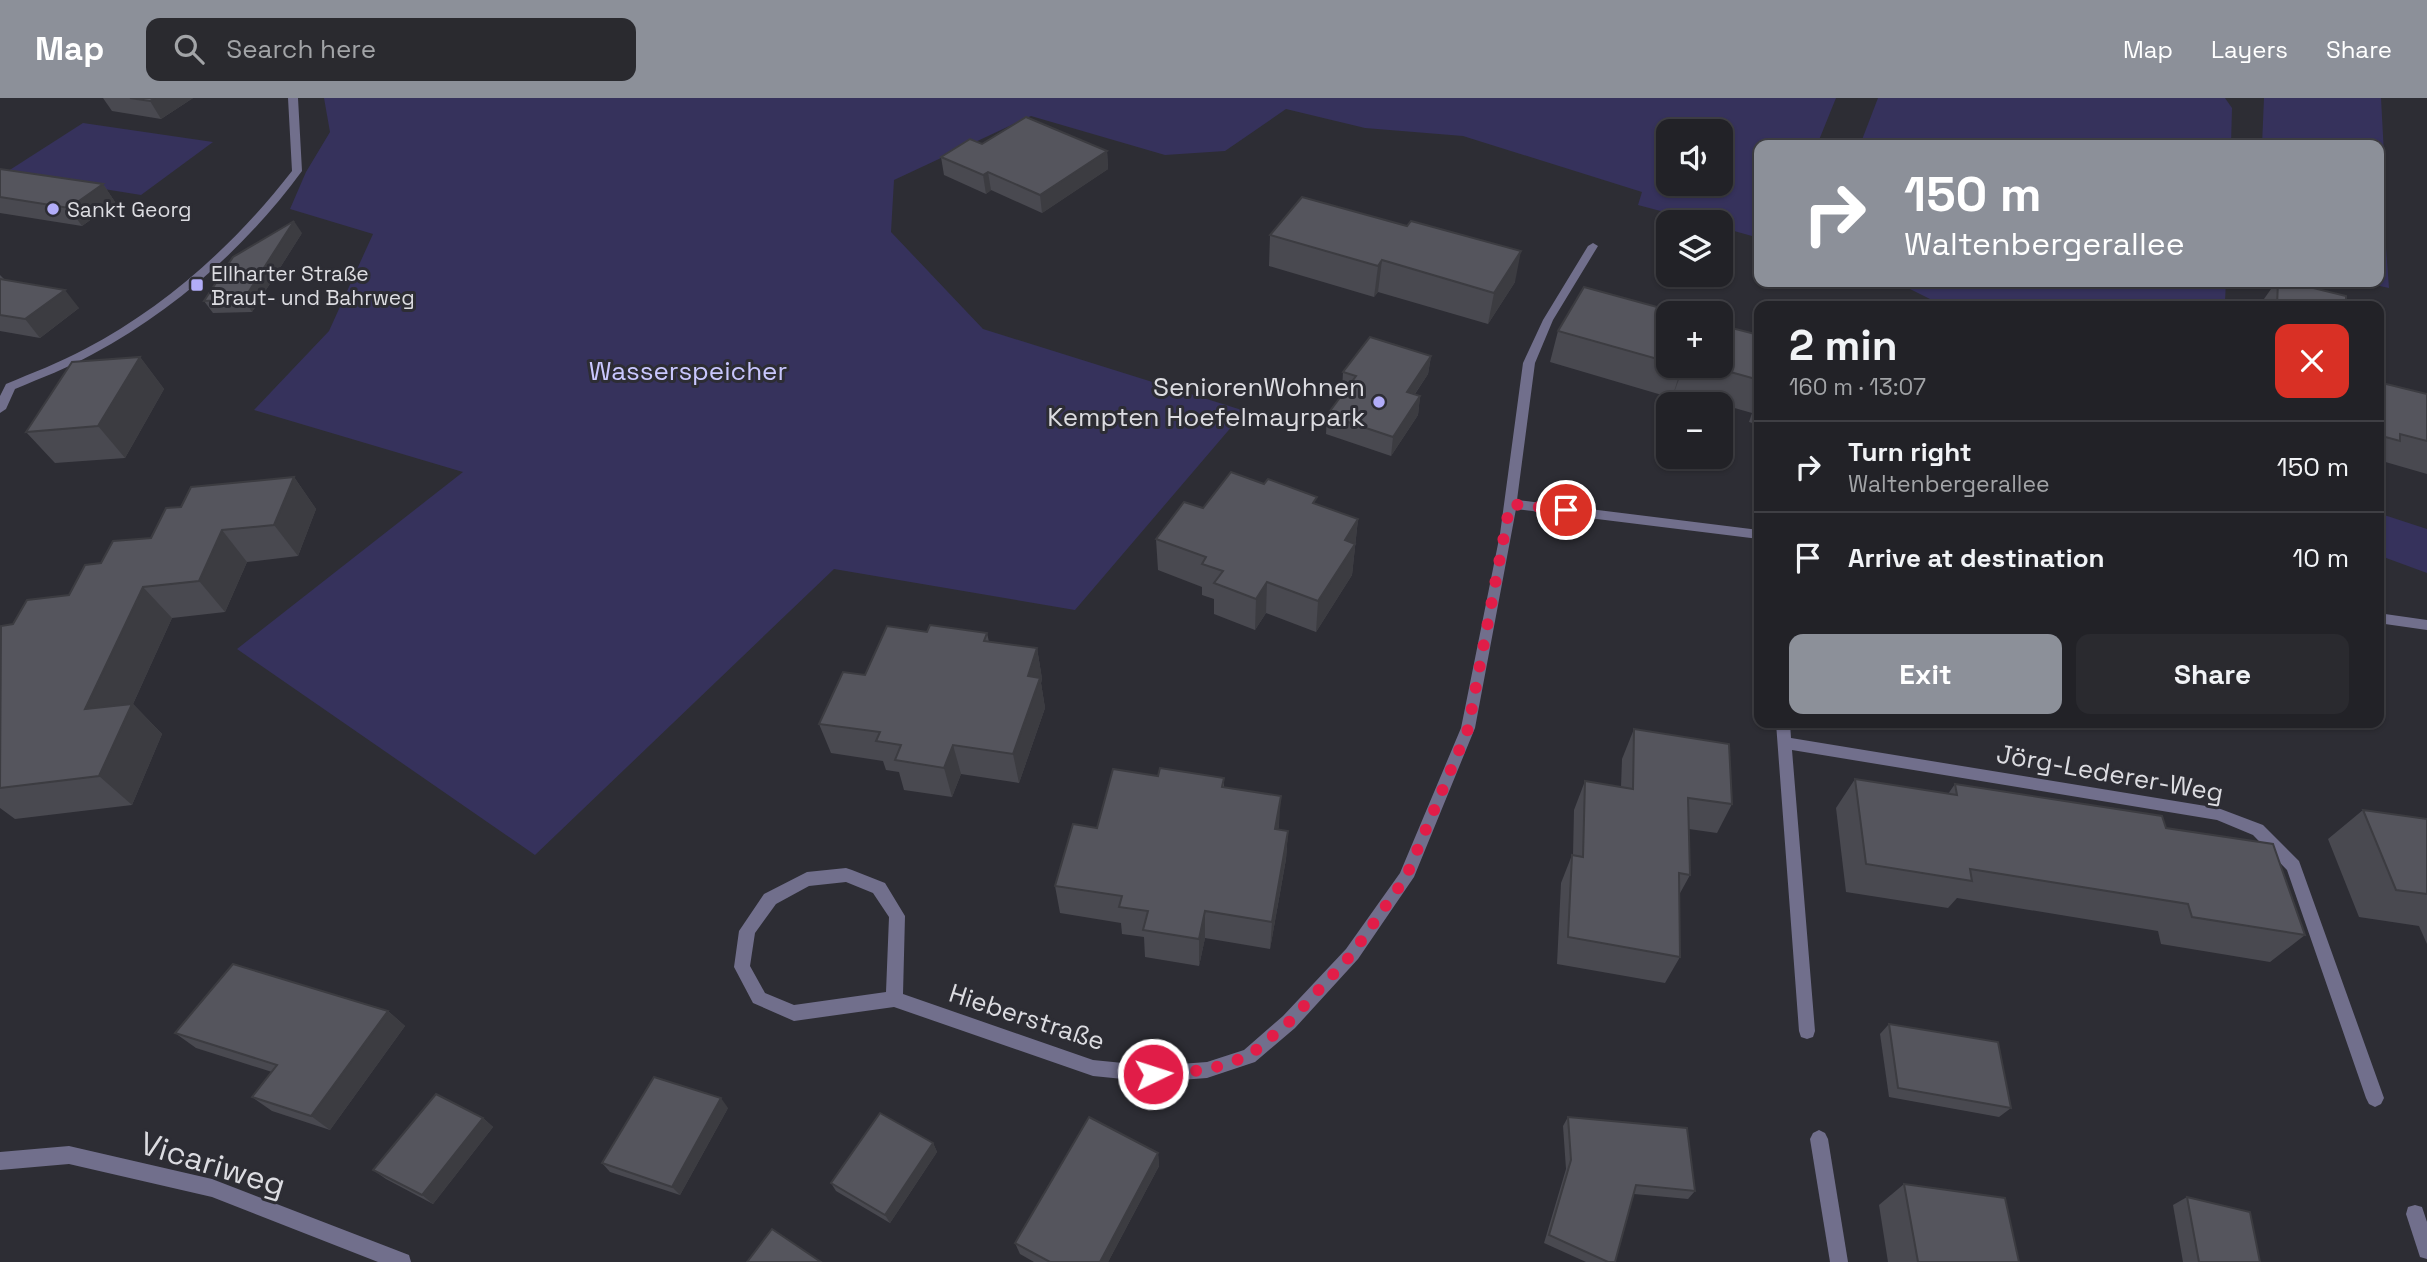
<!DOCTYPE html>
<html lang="en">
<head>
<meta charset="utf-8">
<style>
	:root { --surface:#222227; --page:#2a2a2f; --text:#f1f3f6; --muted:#a2a4a7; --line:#3f3f44; --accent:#8c9099 }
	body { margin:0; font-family:"Space Grotesk",sans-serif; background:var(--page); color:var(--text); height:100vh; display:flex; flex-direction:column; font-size:26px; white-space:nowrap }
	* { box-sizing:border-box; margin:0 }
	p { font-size:23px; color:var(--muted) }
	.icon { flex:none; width:38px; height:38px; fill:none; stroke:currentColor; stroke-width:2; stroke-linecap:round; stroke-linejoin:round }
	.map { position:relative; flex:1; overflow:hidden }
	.panel { position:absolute; left:1754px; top:203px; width:630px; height:427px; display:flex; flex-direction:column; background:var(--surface); border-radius:14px; box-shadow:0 2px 5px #0004,0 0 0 2px var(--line) }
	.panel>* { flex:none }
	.hud { position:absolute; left:1754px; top:42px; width:630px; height:147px; border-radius:14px; box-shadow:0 2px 5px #0004,0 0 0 2px var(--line); background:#8c9099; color:#fff; overflow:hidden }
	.controls { position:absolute; left:1656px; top:21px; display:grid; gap:14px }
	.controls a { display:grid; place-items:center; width:77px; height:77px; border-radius:14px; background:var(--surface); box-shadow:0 2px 5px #0004,0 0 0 2px var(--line); font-size:35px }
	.pin { position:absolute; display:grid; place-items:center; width:60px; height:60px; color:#fff; margin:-30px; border:4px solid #fff; border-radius:50%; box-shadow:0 2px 7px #0007 }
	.me { position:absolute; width:77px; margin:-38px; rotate:86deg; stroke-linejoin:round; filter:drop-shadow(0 0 5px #0008) }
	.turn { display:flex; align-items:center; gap:24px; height:147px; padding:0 35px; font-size:32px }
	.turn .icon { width:91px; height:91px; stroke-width:2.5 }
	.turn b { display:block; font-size:49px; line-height:60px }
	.round { display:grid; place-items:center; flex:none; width:74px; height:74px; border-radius:14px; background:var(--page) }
	.summary { display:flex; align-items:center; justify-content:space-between; height:119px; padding:0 35px }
	h1 { font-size:42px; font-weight:700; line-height:52px }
	.button { display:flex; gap:14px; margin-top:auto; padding:14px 35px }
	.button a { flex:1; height:80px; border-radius:14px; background:var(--accent); color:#fff; font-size:28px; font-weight:700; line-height:80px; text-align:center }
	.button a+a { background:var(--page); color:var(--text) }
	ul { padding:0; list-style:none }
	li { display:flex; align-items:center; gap:21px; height:91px; padding:0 35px; border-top:2px solid var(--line) }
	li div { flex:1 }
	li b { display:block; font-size:26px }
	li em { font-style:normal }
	header { display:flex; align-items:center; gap:42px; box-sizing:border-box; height:98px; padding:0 35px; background:var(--accent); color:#fff }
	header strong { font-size:33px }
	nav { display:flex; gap:38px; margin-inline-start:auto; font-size:24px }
	.search { width:490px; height:63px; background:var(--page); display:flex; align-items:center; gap:18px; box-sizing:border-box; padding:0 24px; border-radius:14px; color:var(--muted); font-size:26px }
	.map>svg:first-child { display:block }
</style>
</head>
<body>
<header>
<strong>Map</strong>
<div class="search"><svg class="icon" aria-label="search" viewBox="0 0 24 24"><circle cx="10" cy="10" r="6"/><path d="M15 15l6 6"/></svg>Search here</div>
<nav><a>Map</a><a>Layers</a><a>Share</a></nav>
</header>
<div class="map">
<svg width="2427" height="1164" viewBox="0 0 2427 1164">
	<rect width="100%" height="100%" fill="#2d2d34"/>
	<g fill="#36325c" fill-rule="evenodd">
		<path d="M 324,0 L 1836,0 L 1817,47 L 1759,47 L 1759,140 L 1720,129 L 1720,124 L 1702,124 L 1638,107 L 1642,94 L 1463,38 L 1365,30 L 1286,11 L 1225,53 L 1165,57 L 1031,18 L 894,82 L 891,134 L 983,231 L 1245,313 L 1075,512 L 834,471 L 535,757 L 237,551 L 463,374 L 254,312 L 329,233 L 373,136 L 290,111 L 306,74 L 330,34 ZM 1668,33 L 1720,33 L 1720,86 L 1668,86 Z"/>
		<polygon points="1878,0 2225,0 2232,10 2231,47 1860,47"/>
		<polygon points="2264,0 2381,0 2385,75 2378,74 2378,47 2262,47"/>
		<polygon points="83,25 213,44 141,97 5,75"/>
		<polygon points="2378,94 2382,95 2389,190 2361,184 2378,184"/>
		<polygon points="1896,184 2226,184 2225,203 2218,208 1944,208"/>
		<polygon points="2378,415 2427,431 2427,475 2378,457"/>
	</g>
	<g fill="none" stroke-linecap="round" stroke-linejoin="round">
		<g fill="#716f8c" fill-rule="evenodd">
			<path d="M 288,0 L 298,0 L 302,73 C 247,148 175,212 93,256 C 68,270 41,280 15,291 L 6,311 L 0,315 L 0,298 L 6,286 C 32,275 59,265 85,251 C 167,208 236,145 292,73 Z"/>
			<path d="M 1593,145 L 1598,148 L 1553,222 L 1535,265 L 1517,402 L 1759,432 L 1759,441 L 1516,411 L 1475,630 L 1414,779 L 1358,861 L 1295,930 L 1255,964 L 1207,980 L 1153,984 L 1093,978 L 894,909 L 794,923 L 753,905 L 734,869 L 739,833 L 764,796 L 807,774 L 846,770 L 852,772 L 885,785 L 905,818 L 903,896 L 1093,962 L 1153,968 L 1207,964 L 1244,952 L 1283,918 L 1346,851 L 1400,775 L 1461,630 L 1500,436 L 1523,265 L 1543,222 L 1588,148 ZM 846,784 L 873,795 L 889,819 L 886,894 L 794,907 L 765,895 L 750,868 L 755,835 L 776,806 L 809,788 Z"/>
			<polygon points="2378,515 2427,522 2427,532 2378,525"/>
			<polygon points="1776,625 1790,625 1791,640 2218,710 2263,727 2299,763 2384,1000 2381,1006 2375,1009 2369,1006 2366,1000 2287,772 2253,737 2217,722 1792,652 1815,933 1813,939 1807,941 1801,939 1799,933"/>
			<polygon points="1819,1032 1825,1035 1828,1041 1848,1164 1830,1164 1810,1041 1813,1035"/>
			<polygon points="69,1048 212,1081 409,1157 411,1164 378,1164 212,1099 69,1066 0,1072 0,1054"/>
			<polygon points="2415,1107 2422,1109 2427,1124 2427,1161 2420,1159 2406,1116 2408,1109"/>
		</g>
	</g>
	<g fill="#494950">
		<polygon points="103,0 193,0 161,21 112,13"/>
		<polygon points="982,46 1107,53 1108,71 1042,115 991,92 986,96 944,77 941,59"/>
		<polygon points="0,71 103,86 115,104 82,128 0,115"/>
		<polygon points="302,135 252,214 213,215 204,203"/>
		<polygon points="1270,137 1515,184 1488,226 1378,194 1374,199 1269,168"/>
		<polygon points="0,177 4,181 79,210 40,240 0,233"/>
		<polygon points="2276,184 2289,184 2346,208 2259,208"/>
		<polygon points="1668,215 1668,268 1720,268 1759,237 1759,327 1749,324 1752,315 1675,293 1672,300 1550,264 1558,233"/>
		<polygon points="1431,258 1428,276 1415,296 1420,298 1418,317 1391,358 1326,336 1327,317 1344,294 1342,293 1343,274"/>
		<polygon points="140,259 164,291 125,360 55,365 26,334"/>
		<polygon points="2378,284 2427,296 2427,376 2382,363 2378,368"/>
		<polygon points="294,379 316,411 298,458 247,464 225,514 172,520 133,606 162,636 132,707 15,721 0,710 0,529 13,526 69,497 101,465 151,440 181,409"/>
		<polygon points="1316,406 1358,421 1352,477 1316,534 1266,515 1255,532 1214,516 1214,501 1202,497 1202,489 1158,472 1156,441 1203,410"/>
		<polygon points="987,535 989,544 1037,550 1042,581 1041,585 1045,610 1019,685 961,676 952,699 904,692 899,674 886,672 883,663 831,655 819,626 865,577"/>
		<polygon points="1634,631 1732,706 1717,735 1689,731 1690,777 1679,797 1680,859 1665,885 1557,866 1561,785 1572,757 1573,757 1574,712 1585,683 1621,689 1622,661"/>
		<polygon points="1158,678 1224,680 1224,689 1279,727 1278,732 1288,733 1286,761 1270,851 1205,840 1199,868 1145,859 1144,839 1122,836 1121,825 1060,815 1055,788"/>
		<polygon points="1855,681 1948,696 1955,686 2166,730 2305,837 2270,864 2161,846 2158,833 1957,800 1948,810 1846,794 1836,710"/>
		<polygon points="2363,712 2427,721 2427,846 2419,828 2359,819 2328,741"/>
		<polygon points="388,913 405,928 330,1032 272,1013 252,999 272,974 196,950 175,935"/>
		<polygon points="1889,926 2011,1010 1999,1019 1889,999 1880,936"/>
		<polygon points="728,1010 680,1097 610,1074 602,1065"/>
		<polygon points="1568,1019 1695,1093 1688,1101 1634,1096 1615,1164 1586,1164 1544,1145 1566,1071 1563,1028"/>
		<polygon points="483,1020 493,1029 433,1106 386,1081 373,1072"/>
		<polygon points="933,1045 937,1054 890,1125 836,1093 831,1085"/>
		<polygon points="1158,1055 1159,1068 1108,1164 1034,1164 1020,1156 1015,1145"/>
		<polygon points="1904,1086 2019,1164 1888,1164 1879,1107"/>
		<polygon points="2187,1099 2260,1164 2183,1164 2173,1107"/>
	</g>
	<g fill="#3c3c41">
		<polygon points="155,0 193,0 161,21 150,3"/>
		<polygon points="1107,53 1108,71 1042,115 1040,97"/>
		<polygon points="988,74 991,92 986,96 983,77"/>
		<polygon points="103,86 115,104 82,128 69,110"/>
		<polygon points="294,123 302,135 252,214 244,201"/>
		<polygon points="1521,153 1515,184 1488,226 1494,195"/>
		<polygon points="1382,162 1378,194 1374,199 1378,168"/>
		<polygon points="65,192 79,210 40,240 25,221"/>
		<polygon points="1431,258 1428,276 1404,312 1407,294"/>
		<polygon points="140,259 164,291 125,360 98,328"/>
		<polygon points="1682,268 1684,268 1672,300"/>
		<polygon points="1420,298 1418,317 1391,358 1393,339"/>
		<polygon points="294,379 316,411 298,458 274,427"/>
		<polygon points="1358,421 1352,477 1316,534 1318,503 1345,442"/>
		<polygon points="222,432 247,464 225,514 199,483"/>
		<polygon points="1267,484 1266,515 1255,532 1256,501"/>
		<polygon points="143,489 172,520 133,606 162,636 132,707 99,678 85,611"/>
		<polygon points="1037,550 1042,581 1041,585 1045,610 1019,685 1013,656 1028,578"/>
		<polygon points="953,647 961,676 952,699 944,670"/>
		<polygon points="1281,698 1279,727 1273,759 1275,731"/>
		<polygon points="1288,733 1286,761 1270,851 1272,824"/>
		<polygon points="1205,813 1205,840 1199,868 1199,841"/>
		<polygon points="388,913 405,928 330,1032 311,1018"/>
		<polygon points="721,1000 728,1010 680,1097 672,1089"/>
		<polygon points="483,1020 493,1029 433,1106 422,1097"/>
		<polygon points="933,1045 937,1054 890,1125 885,1117"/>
		<polygon points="1158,1055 1159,1068 1108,1164 1100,1164"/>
	</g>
	<g fill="#55555d" stroke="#3c3c41" stroke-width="2">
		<polygon points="130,0 155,0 150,3"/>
		<polygon points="1026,19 1107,53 1040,97 988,74 983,77 941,59 970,41 982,46"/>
		<polygon points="0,71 103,86 69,110 0,99"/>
		<polygon points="1302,99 1407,128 1411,123 1521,153 1494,195 1382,162 1378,168 1270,137"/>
		<polygon points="294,123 244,201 204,203 233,159"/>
		<polygon points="0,181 65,192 25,221 0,217"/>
		<polygon points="2278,184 2289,184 2346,198 2346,208 2277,208"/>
		<polygon points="1584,189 1679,215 1668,215 1668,264 1558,233"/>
		<polygon points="1720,227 1759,237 1759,282 1709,268 1720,268"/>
		<polygon points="1370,239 1431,258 1407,294 1420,298 1393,339 1327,317 1356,278 1343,274"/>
		<polygon points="140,259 98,328 26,334 72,264"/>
		<polygon points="2378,284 2427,296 2427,343 2400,336 2400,343 2378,337"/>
		<polygon points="1231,374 1264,386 1268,381 1317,399 1313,405 1358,421 1345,442 1355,446 1318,503 1267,484 1256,501 1214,485 1223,473 1202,466 1206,459 1156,441 1184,404 1203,410"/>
		<polygon points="294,379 274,427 222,432 199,483 143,489 85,611 132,606 99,678 0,690 1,528 13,526 27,502 69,497 85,467 101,465 113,443 151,440 166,410 181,409 191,389"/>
		<polygon points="930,527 987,535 984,543 1037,550 1028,578 1040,580 1013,656 953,647 944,670 895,662 901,647 876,643 880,634 819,626 843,574 865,577 887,528 927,534"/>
		<polygon points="1634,631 1729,646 1732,706 1688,700 1690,777 1679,775 1680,859 1568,839 1572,757 1583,759 1585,683 1633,691"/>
		<polygon points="1160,670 1224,680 1222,689 1281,698 1275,731 1288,733 1272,824 1205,813 1199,841 1143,832 1148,813 1119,809 1122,798 1055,788 1073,726 1097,730 1113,671 1158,678"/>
		<polygon points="1855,681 1957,697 1955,686 2162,718 2166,730 2273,746 2305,837 2192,819 2188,806 1970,771 1972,783 1866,766"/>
		<polygon points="2363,712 2427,721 2427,796 2396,792"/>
		<polygon points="233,866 388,913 311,1018 252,999 277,967 175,935"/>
		<polygon points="1889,926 1998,944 2011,1010 1898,990"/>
		<polygon points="654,979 721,1000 672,1089 602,1065"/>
		<polygon points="436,996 483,1020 422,1097 373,1072"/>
		<polygon points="880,1015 933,1045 885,1117 831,1085"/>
		<polygon points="1089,1019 1158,1055 1100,1164 1050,1164 1015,1145"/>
		<polygon points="1568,1019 1687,1030 1695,1093 1636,1087 1615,1164 1608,1164 1549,1137 1571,1062"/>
		<polygon points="1904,1086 2005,1100 2019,1164 1918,1164"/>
		<polygon points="2187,1099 2250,1114 2260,1164 2199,1164"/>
		<polygon points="772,1131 821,1164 747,1164"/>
	</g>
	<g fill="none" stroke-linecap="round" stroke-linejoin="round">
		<polyline stroke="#e11d48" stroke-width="12" stroke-dasharray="0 21.6" points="1153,976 1207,972 1249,958 1289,924 1352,856 1406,779 1468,631 1510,406 1566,412"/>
	</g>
	<g fill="#b2adf9" stroke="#2d2d34" stroke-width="2.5">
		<circle cx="53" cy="111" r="7"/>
		<rect x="190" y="180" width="14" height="14" rx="3.5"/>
		<circle cx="1379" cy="304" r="7"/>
	</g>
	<g text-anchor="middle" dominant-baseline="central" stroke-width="6" stroke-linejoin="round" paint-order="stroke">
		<g font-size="21" fill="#dcdce1" stroke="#2d2d34" text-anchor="start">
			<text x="67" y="111">Sankt Georg</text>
			<text x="211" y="175">Ellharter Straße<tspan x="211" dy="24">Braut- und Bahrweg</tspan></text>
		</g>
		<g font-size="26" fill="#c9c7fe" stroke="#2d2d34">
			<text x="688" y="273">Wasserspeicher</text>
		</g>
		<g font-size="26" fill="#dcdce1" stroke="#2d2d34" text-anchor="end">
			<text x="1365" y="289">SeniorenWohnen<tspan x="1365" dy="30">Kempten Hoefelmayrpark</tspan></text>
		</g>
		<g font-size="26" fill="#dcdce1" stroke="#2d2d34">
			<text transform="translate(2110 675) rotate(10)">Jörg-Lederer-Weg</text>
			<text transform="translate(1027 919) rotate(18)">Hieberstraße</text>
		</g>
		<g font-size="32" fill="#dcdce1" stroke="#2d2d34">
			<text transform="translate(213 1066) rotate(17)">Vicariweg</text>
		</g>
	</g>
</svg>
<div class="controls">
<a><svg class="icon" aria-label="sound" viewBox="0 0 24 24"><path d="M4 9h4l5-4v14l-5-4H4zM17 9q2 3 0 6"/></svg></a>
<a><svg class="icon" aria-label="layers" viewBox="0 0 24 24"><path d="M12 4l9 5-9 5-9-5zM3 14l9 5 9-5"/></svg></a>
<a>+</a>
<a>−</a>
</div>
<div class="pin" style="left:1566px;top:412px;background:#d93025"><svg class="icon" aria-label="arrive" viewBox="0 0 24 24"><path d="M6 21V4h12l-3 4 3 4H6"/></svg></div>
<svg class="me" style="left:1153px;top:976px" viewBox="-20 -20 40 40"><circle r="17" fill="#e11d48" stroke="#fff" stroke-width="3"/><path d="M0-11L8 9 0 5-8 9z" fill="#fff"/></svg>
<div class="hud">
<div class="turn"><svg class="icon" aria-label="right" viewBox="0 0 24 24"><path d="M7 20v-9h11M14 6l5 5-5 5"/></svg><div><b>150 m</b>Waltenbergerallee</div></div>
</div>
<section class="panel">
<div class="summary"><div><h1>2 min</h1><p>160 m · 13:07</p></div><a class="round" style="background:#d93025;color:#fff"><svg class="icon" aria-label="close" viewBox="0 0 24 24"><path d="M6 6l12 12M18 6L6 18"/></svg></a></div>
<ul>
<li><svg class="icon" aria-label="right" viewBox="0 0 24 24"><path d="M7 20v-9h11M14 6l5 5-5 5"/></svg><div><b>Turn right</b><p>Waltenbergerallee</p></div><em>150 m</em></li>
<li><svg class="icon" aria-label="arrive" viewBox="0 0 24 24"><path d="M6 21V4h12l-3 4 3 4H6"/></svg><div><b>Arrive at destination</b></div><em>10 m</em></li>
</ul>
<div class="button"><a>Exit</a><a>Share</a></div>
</section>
</div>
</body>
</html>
